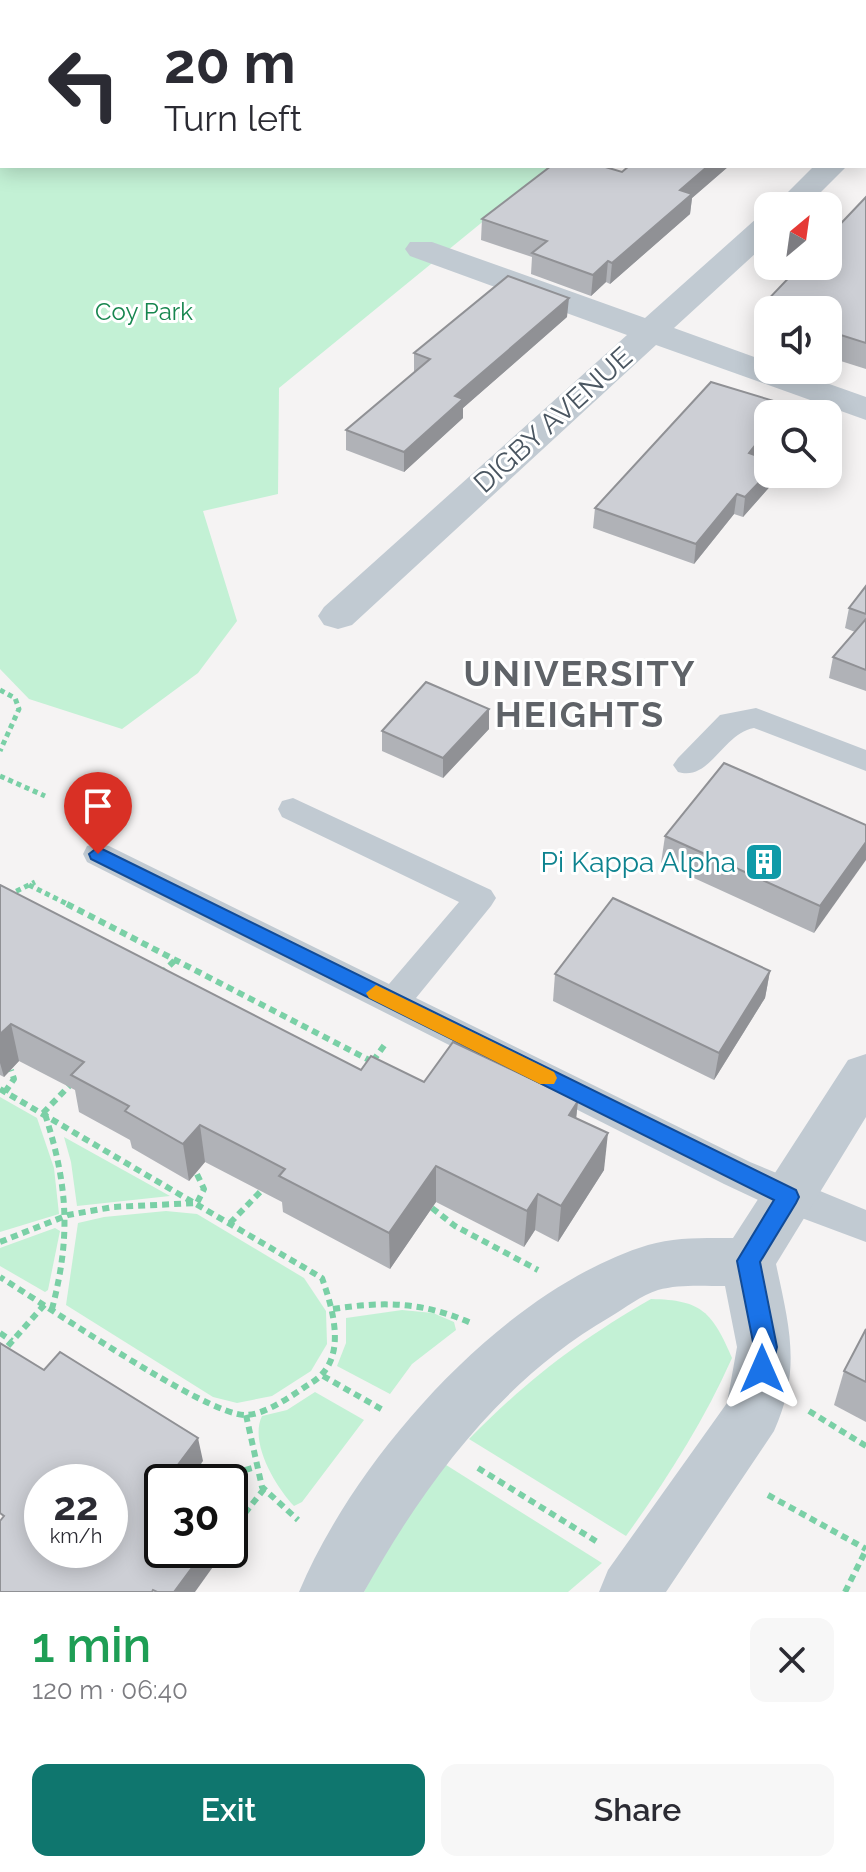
<!DOCTYPE html>
<html lang="en">
<head>
<meta charset="utf-8">
<style>
	:root { --surface:#fff; --page:#f7f7f7; --text:#2b2b33; --muted:#7c7c81; --accent:#0f766e }
	body { margin:0; font-family:Raleway,sans-serif; background:var(--page); color:var(--text); height:100vh; display:flex; flex-direction:column; font-size:30px; white-space:nowrap }
	* { box-sizing:border-box; margin:0 }
	p { font-size:26px; color:var(--muted) }
	.icon { flex:none; width:44px; height:44px; fill:none; stroke:currentColor; stroke-width:2; stroke-linecap:round; stroke-linejoin:round }
	.map { position:relative; height:1592px; overflow:hidden }
	.side { display:flex; flex-direction:column; background:var(--surface); flex:1 }
	.side>* { flex:none }
	.hud { position:absolute; left:0px; top:0px; width:866px; height:168px; box-shadow:0 4px 20px #0003; background:#fff; color:var(--text); overflow:hidden }
	.needle { width:52px; rotate:29deg }
	.tools { position:absolute; left:754px; top:192px; display:grid; gap:16px }
	.tools a { display:grid; place-items:center; width:88px; height:88px; border-radius:16px; background:var(--surface); box-shadow:0 4px 20px #0003; font-size:40px }
	.speed { position:absolute; left:24px; top:1464px; display:flex; gap:16px; font-size:40px; font-weight:700; text-align:center }
	.speed>* { display:grid; place-content:center; width:104px; height:104px; border-radius:50%; background:var(--surface); box-shadow:0 4px 20px #0003; line-height:1 }
	.speed small { font-size:20px; font-weight:400 }
	.speed .limit { border:4px solid #111; border-radius:12px; background:#fff; color:#111 }
	.pin { position:absolute; display:grid; place-items:center; width:68px; height:68px; color:#fff; margin:-82px -34px; border-radius:50% 50% 50% 0; rotate:-45deg; box-shadow:0 0 8px #0007 }
	.pin .icon { rotate:45deg }
	.me { position:absolute; width:88px; margin:-44px; rotate:0deg; stroke-linejoin:round; filter:drop-shadow(0 0 6px #0008) }
	.turn { display:flex; align-items:center; gap:28px; height:168px; padding:0 32px; font-size:36px }
	.turn .icon { width:104px; height:104px; stroke-width:2.5 }
	.turn b { display:block; font-size:56px; line-height:68px }
	.round { display:grid; place-items:center; flex:none; width:84px; height:84px; border-radius:16px; background:var(--page) }
	.summary { display:flex; align-items:center; justify-content:space-between; height:136px; padding:0 32px }
	h1 { font-size:48px; font-weight:600; line-height:60px; color:#1e9e55 }
	.action { display:flex; gap:16px; margin-top:auto; padding:16px 32px }
	.action a { flex:1; height:92px; border-radius:16px; background:var(--accent); color:#fff; font-size:32px; font-weight:600; line-height:92px; text-align:center }
	.action a+a { background:var(--page); color:var(--text) }
	.map>svg:first-child { display:block }
</style>
</head>
<body>
<div class="map">
<svg width="866" height="1592" viewBox="0 0 866 1592">
	<rect width="100%" height="100%" fill="#f5f3f3"/>
	<g fill="#c3f1d5">
		<polygon points="0,0 533,0 2,2 2,166 551,166 279,388 278,494 203,511 237,621 198,673 122,729 29,699 0,669"/>
		<polygon points="0,1097 37,1118 54,1168 59,1214 0,1232"/>
		<polygon points="64,1137 170,1196 77,1206 71,1162"/>
		<polygon points="166,1211 197,1214 304,1278 326,1311 327,1344 311,1371 272,1396 237,1403 213,1397 66,1305 78,1223 104,1217"/>
		<polygon points="55,1228 60,1231 48,1290 45,1292 0,1266 0,1248"/>
		<path d="M 651,1299 C 702,1300 712,1312 732,1358 C 704,1421 667,1479 626,1536 L 469,1439 C 528,1379 578,1341 651,1299 Z"/>
		<polygon points="402,1310 433,1313 454,1322 456,1330 412,1364 390,1394 337,1366 346,1343 346,1318"/>
		<path d="M 315,1392 L 364,1420 L 302,1502 L 294,1506 C 276,1487 249,1443 262,1416 L 287,1410 Z"/>
		<polygon points="443,1463 602,1563 568,1592 364,1592 388,1544"/>
	</g>
	<g fill="none" stroke-linecap="round" stroke-linejoin="round">
		<g stroke="#7ad0a6" stroke-width="5" stroke-dasharray="5 4" stroke-linecap="butt">
			<polyline points="0,690 15,698 19,709 0,751"/>
			<polyline points="0,776 45,796"/>
			<polyline points="29,885 71,906"/>
			<polyline points="0,899 35,882"/>
		</g>
		<g stroke="#7ad0a6" stroke-width="6" stroke-dasharray="7 5" stroke-linecap="butt">
			<polyline points="67,904 371,1061"/>
			<polyline points="161,974 175,960"/>
			<polyline points="373,1061 386,1043"/>
			<path d="M 0,1089 L 322,1278 C 334,1312 348,1361 311,1383 C 294,1394 266,1415 245,1415 C 204,1414 44,1304 0,1277"/>
			<polyline points="5,1092 14,1079 11,1070"/>
			<polyline points="43,1113 72,1083"/>
			<path d="M 45,1114 C 68,1186 71,1236 52,1309"/>
			<polyline points="432,1208 455,1226 538,1270"/>
			<polyline points="230,1223 265,1187"/>
			<polyline points="0,1242 68,1215 113,1207 197,1203 204,1189 196,1172"/>
			<path d="M 333,1309 C 384,1301 423,1302 471,1323"/>
			<polyline points="0,1333 12,1341"/>
			<polyline points="0,1355 45,1304"/>
			<polyline points="323,1376 383,1410"/>
			<polyline points="809,1411 866,1446"/>
			<polyline points="246,1415 262,1487 298,1520"/>
			<polyline points="199,1466 227,1475 256,1467"/>
			<polyline points="478,1468 599,1543"/>
			<polyline points="204,1482 211,1472"/>
			<polyline points="768,1495 866,1549"/>
			<polyline points="230,1532 264,1489"/>
			<polyline points="845,1592 866,1550"/>
		</g>
		<g fill="#c1cad2" fill-rule="evenodd">
			<path d="M 756,708 L 866,750 L 866,771 L 754,728 C 723,733 710,782 678,772 L 673,765 L 678,758 L 720,715 Z"/>
			<polygon points="293,798 491,890 496,898 491,906 416,998 750,1162 866,1210 866,1242 775,1208 724,1184 87,862 83,854 87,846 98,843 109,846 389,984 459,902 282,817 278,809 282,801"/>
		</g>
		<g fill="#c1cad2" fill-rule="evenodd">
			<polygon points="866,126 866,145 864,146 864,127"/>
			<polygon points="814,166 847,166 807,206 774,206"/>
			<polygon points="768,216 768,242 674,328 768,362 768,370 790,370 866,397 866,420 656,345 352,625 338,629 324,625 318,616 324,607 627,335 410,256 405,249 410,242 432,242 645,318 757,218"/>
			<path d="M 866,1054 L 866,1117 L 776,1264 C 789,1326 802,1369 774,1431 L 666,1592 L 599,1592 L 608,1570 L 727,1403 L 737,1347 L 725,1286 C 704,1286 679,1284 658,1290 C 642,1295 625,1308 610,1317 C 500,1381 425,1483 364,1592 L 299,1592 C 356,1456 504,1289 648,1245 C 675,1237 705,1238 733,1238 L 848,1060 Z"/>
		</g>
	</g>
	<g fill="#b0b2b7">
		<polygon points="540,0 866,0 866,65 864,67 864,2 546,2"/>
		<polygon points="629,166 729,166 692,198 690,214 610,284 606,282 591,296 531,274 532,257 481,240 482,219 622,172"/>
		<polygon points="866,197 866,369 828,357 828,310 768,310 768,338 756,334 759,309"/>
		<polygon points="567,317 463,408 463,418 404,472 346,450 346,430 414,372 414,353"/>
		<polygon points="711,382 787,405 786,414 768,414 768,445 759,457 768,460 768,474 775,474 773,483 743,517 734,514 694,564 593,528 595,508"/>
		<polygon points="866,586 866,691 829,678 833,657 855,632 845,628 849,608"/>
		<polygon points="489,709 489,729 443,778 382,751 382,731"/>
		<polygon points="866,825 814,933 661,863 665,836"/>
		<polygon points="0,885 361,1070 424,1082 578,1101 576,1119 604,1170 558,1242 535,1230 524,1247 436,1202 390,1269 283,1212 282,1202 205,1162 189,1181 132,1148 130,1140 79,1112 75,1090 19,1061 4,1077 0,1075"/>
		<polygon points="770,971 765,998 714,1080 553,1001 555,974"/>
		<polygon points="866,1329 866,1422 834,1405 844,1371"/>
	</g>
	<g fill="#909195">
		<polygon points="866,48 866,65 864,67 864,50"/>
		<polygon points="708,166 729,166 692,198 690,214 610,284 612,263 680,190"/>
		<polygon points="608,261 606,282 591,296 593,275"/>
		<polygon points="569,298 567,317 463,408 463,418 404,472 404,452 455,396"/>
		<polygon points="768,429 768,445 746,473 749,453"/>
		<polygon points="768,473 768,474 775,474 773,483 743,517 745,497"/>
		<polygon points="737,494 734,514 694,564 696,544"/>
		<polygon points="489,709 489,729 443,778 443,758"/>
		<polygon points="866,842 866,860 814,933 820,906"/>
		<polygon points="770,971 765,998 714,1080 719,1053"/>
		<polygon points="11,1024 19,1061 4,1077 0,1063 0,1034"/>
		<polygon points="578,1101 574,1137 569,1115"/>
		<polygon points="200,1125 205,1162 189,1181 183,1144"/>
		<polygon points="608,1133 604,1170 558,1242 561,1206"/>
		<polygon points="436,1166 436,1202 390,1269 389,1233"/>
		<polygon points="538,1194 535,1230 524,1247 527,1211"/>
		<polygon points="198,1438 203,1461 187,1482 165,1482"/>
		<polygon points="162,1485 162,1515 149,1502"/>
		<polygon points="205,1550 212,1550 215,1564 195,1592 174,1592"/>
	</g>
	<g fill="#cdcfd5" stroke="#909195" stroke-width="2" fill-rule="evenodd">
		<polygon points="613,0 866,0 866,48 864,50 864,2 621,2"/>
		<polygon points="551,166 602,166 622,172 629,166 708,166 680,190 692,194 612,263 608,261 593,275 532,253 547,241 482,219"/>
		<polygon points="866,197 866,343 828,331 828,310 768,310 768,312 759,309 800,266 828,266 828,237"/>
		<polygon points="508,276 569,298 455,396 463,399 404,452 346,430 430,359 414,353"/>
		<polygon points="711,382 787,405 780,414 768,414 768,429 749,453 768,460 768,473 745,497 737,494 696,544 595,508"/>
		<polygon points="866,586 866,614 849,608"/>
		<polygon points="866,619 866,670 833,657"/>
		<polygon points="426,682 489,709 443,758 382,731"/>
		<polygon points="724,763 866,825 866,842 820,906 665,836"/>
		<polygon points="0,885 361,1070 371,1056 424,1082 453,1042 578,1101 569,1115 608,1133 561,1206 538,1194 527,1211 436,1166 389,1233 279,1176 285,1169 200,1125 183,1144 125,1111 129,1106 71,1075 84,1062 11,1024 0,1034"/>
		<polygon points="613,898 770,971 719,1053 555,974"/>
		<polygon points="866,1329 866,1382 844,1371"/>
		<path d="M 0,1343 L 44,1370 L 60,1352 L 198,1438 L 165,1482 L 162,1482 L 162,1485 L 149,1502 L 162,1511 L 162,1550 L 205,1550 L 174,1592 L 157,1592 L 153,1590 L 152,1592 L 0,1592 L 0,1521 L 4,1516 L 0,1513 ZM 42,1482 L 110,1482 L 110,1550 L 42,1550 Z"/>
	</g>
	<polygon fill="#1a73e8" stroke="#114b97" stroke-width="2" points="98,847 796,1190 799,1197 796,1203 760,1262 777,1347 770,1377 762,1380 753,1377 750,1369 754,1347 737,1261 774,1200 91,859 89,854"/>
	<polygon fill="#f59e0b" points="376,985 554,1072 557,1078 554,1084 540,1084 369,998 366,993"/>
	<defs>
		<g id="building-square" transform="scale(2)"><rect x="-9" y="-9" width="18" height="18" rx="4" fill="#0f9aa8" stroke="#fff"/><path d="M-4-6H4V6H1V3H-1V6H-4ZM-2.5-4.3h1.7v1.8h-1.7ZM.8-4.3h1.7v1.8H.8ZM-2.5-1h1.7V.8h-1.7ZM.8-1h1.7V.8H.8Z" fill="#fff"/></g>
	</defs>
	<g fill-rule="evenodd">
		<use href="#building-square" x="764" y="862"/>
	</g>
	<g text-anchor="middle" dominant-baseline="central" stroke-width="6" stroke-linejoin="round" paint-order="stroke">
		<g font-size="24" fill="#17864f" stroke="#fff">
			<text x="144" y="311">Coy Park</text>
		</g>
		<g font-size="28" fill="#4a5661" stroke="#fff">
			<text transform="translate(553 420) rotate(-42)">DIGBY AVENUE</text>
		</g>
		<g font-size="28" fill="#0d838f" stroke="#fff" text-anchor="end">
			<text x="736" y="862">Pi Kappa Alpha</text>
		</g>
		<g font-size="36" font-weight="bold" letter-spacing="2" fill="#5f6368" stroke="#fff">
			<text x="580" y="673">UNIVERSITY<tspan x="580" dy="41">HEIGHTS</tspan></text>
		</g>
	</g>
</svg>
<div class="tools">
<a><svg class="needle" viewBox="-14 -14 28 28"><path d="M0-13l5 13h-10z" fill="#e53935"/><path d="M0 13l5-13h-10z" fill="#7c7c81"/></svg></a>
<a><svg class="icon" aria-label="sound" viewBox="0 0 24 24"><path d="M4 9h4l5-4v14l-5-4H4zM17 9q2 3 0 6"/></svg></a>
<a><svg class="icon" aria-label="search" viewBox="0 0 24 24"><circle cx="10" cy="10" r="6"/><path d="M15 15l6 6"/></svg></a>
</div>
<div class="speed"><div>22<small>km/h</small></div><div class="limit">30</div></div>
<div class="pin" style="left:98px;top:854px;background:#d93025"><svg class="icon" aria-label="arrive" viewBox="0 0 24 24"><path d="M6 21V4h12l-3 4 3 4H6"/></svg></div>
<svg class="me" style="left:762px;top:1369px" viewBox="-20 -20 40 40"><path d="M0-17L14 15 0 8-14 15z" fill="#1a73e8" stroke="#fff" stroke-width="4"/></svg>
<div class="hud">
<div class="turn"><svg class="icon" aria-label="left" viewBox="0 0 24 24"><path d="M17 20v-9H6M10 6l-5 5 5 5"/></svg><div><b>20 m</b>Turn left</div></div>
</div>
</div>
<section class="side">
<div class="summary"><div><h1>1 min</h1><p>120 m · 06:40</p></div><a class="round"><svg class="icon" aria-label="close" viewBox="0 0 24 24"><path d="M6 6l12 12M18 6L6 18"/></svg></a></div>
<div class="action"><a>Exit</a><a>Share</a></div>
</section>
</body>
</html>
